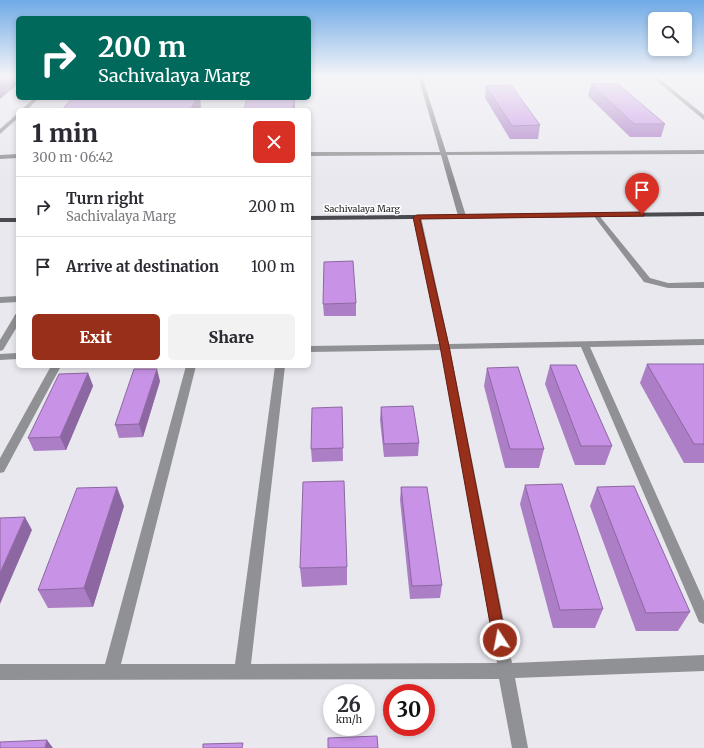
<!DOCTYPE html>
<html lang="en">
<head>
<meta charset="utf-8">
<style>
	:root { --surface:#fff; --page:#f2f2f3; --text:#2b2b33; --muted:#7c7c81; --line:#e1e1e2; --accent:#982f1a }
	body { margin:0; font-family:Merriweather,serif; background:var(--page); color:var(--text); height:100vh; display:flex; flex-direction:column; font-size:15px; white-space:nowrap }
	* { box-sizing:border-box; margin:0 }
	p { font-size:13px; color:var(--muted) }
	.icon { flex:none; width:22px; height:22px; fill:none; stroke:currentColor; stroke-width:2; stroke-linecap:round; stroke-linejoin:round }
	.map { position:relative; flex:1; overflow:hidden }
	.sheet { position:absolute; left:16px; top:108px; width:295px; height:260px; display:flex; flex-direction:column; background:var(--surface); border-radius:6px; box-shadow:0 2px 6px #0003 }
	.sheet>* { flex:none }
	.banner { position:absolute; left:16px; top:16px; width:295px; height:84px; border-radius:6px; box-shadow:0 2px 6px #0003; background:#00695c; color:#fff; overflow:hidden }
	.controls { position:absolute; left:648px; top:12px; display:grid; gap:8px }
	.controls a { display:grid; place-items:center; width:44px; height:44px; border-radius:6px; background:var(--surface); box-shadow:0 2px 6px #0003; font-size:20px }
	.speed { position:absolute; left:323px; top:684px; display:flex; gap:8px; font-size:20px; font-weight:700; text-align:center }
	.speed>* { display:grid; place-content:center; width:52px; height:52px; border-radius:50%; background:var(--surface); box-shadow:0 2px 6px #0003; line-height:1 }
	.speed small { font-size:10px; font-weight:400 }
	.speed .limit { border:6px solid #d22; background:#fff; color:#111 }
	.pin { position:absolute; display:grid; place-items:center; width:34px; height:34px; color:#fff; margin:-41px -17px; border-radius:50% 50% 50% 0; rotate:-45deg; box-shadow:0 0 4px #0007 }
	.pin .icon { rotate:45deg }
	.me { position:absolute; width:44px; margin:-22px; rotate:349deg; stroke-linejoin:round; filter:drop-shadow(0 0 3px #0008) }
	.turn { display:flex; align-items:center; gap:14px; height:84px; padding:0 16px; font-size:18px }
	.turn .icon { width:52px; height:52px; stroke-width:2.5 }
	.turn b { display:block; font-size:28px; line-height:34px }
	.round { display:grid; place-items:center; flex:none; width:42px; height:42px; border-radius:6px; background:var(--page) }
	.headline { display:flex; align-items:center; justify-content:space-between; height:68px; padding:0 16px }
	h1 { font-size:24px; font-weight:800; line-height:30px }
	.cta { display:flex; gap:8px; margin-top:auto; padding:8px 16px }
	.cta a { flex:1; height:46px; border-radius:6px; background:var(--accent); color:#fff; font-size:16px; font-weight:800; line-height:46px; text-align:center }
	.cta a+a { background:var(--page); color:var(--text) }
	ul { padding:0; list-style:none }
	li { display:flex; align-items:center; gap:12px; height:60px; padding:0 16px; border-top:1px solid var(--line) }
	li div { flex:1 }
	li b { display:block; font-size:15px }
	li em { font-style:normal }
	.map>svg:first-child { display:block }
</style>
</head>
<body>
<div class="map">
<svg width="704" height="748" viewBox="0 0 704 748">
	<rect width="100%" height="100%" fill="#e9e8ef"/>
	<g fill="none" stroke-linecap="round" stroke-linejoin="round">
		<g fill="#909194" fill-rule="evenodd">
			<polygon points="418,76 422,76 446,152 704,150 704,154 447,155 466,216 462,218 458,216 441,155 309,156 309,152 440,152"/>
			<polygon points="651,76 656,76 704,115 704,120"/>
			<polygon points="34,98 39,98 27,110 21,110"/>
			<polygon points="18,113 18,118 0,134 0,129"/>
			<polygon points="18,154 18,158 0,159 0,155"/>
			<polygon points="595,212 597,213 650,278 668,283 704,282 704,288 668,288 644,282 593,215 591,214"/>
			<polygon points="414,215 417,215 421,217 449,344 704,339 704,345 590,347 704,601 704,624 699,622 581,347 450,349 512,663 704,655 704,671 515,678 528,748 512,748 499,679 0,680 0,664 105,664 186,366 196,366 121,664 235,664 275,366 285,366 251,664 497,663 441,350 309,352 309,346 440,344 413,217"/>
			<polygon points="18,296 18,302 0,303 0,297"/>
			<polygon points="18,314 18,325 3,350 0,351 0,340 15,315"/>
			<polygon points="18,353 18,359 0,360 0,354"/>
			<polygon points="51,366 61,366 4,472 0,473 0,458"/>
		</g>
		<g fill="#4a4b50" fill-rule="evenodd">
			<polygon points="704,212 704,216 309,220 309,216"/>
			<rect x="0" y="218" width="18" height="4"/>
		</g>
	</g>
	<g fill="#ac7ec6">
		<polygon points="591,84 665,124 661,137 630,137 588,96"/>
		<polygon points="486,86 540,125 538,139 510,139 485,98"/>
		<polygon points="356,303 356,316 324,316 323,304"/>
		<polygon points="18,312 18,323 15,316"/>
		<polygon points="647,364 704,364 704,463 684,463 640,383"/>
		<polygon points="550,365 612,446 605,465 575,465 545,384"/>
		<polygon points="487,368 544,449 539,468 505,468 484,386"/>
		<polygon points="88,373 93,386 66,450 34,451 28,438"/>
		<polygon points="160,381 143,437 119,438 115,425"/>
		<polygon points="342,407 343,461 312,462 311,449"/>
		<polygon points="381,407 419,443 418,456 384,457 380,420"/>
		<polygon points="525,485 603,609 595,628 553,628 520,504"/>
		<polygon points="401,487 442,585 440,598 410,599 400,500"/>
		<polygon points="597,487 690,612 678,631 636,631 590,506"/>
		<polygon points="124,506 93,607 48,608 38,590"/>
		<polygon points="347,567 347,585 302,587 300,568"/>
	</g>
	<g fill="#8c67a1">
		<polygon points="6,76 18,76 18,84 0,99 0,81"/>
		<polygon points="196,98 200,98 201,106 200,110 190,110"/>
		<polygon points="295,98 295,110 292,110"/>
		<polygon points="157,369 160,381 143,437 139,424"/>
		<polygon points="88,373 93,386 66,450 60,437"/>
		<polygon points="117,487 124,506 93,607 84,588"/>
		<polygon points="25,517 32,530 0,604 0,573"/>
		<polygon points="47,740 53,748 45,748"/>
	</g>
	<g fill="#c893e6" stroke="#8c67a1">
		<polygon points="0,76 6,76 0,81"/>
		<polygon points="591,84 618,84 665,124 634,124"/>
		<polygon points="511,85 540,125 512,126 486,86"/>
		<polygon points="72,98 196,98 190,110 62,110"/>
		<polygon points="247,98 295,98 292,110 244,110"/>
		<polygon points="353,261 356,303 323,304 324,262"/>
		<polygon points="18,312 18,316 15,316"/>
		<polygon points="647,364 704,364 704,444 694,444"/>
		<polygon points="550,365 576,365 612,446 581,446"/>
		<polygon points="518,367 544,449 510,449 487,368"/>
		<polygon points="134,369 157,369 139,424 115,425"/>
		<polygon points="88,373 60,437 28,438 59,374"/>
		<polygon points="413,406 419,443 384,444 381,407"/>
		<polygon points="342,407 343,448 311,449 312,408"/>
		<polygon points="344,481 347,567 300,568 303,482"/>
		<polygon points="562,484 603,609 560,610 525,485"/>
		<polygon points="634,486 690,612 646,613 597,487"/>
		<polygon points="117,487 84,588 38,590 77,488"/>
		<polygon points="401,487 427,487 442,585 412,586"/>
		<polygon points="25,517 0,573 0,518"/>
		<polygon points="377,736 378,748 328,748 328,738"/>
		<polygon points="47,740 45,748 0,748 0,742"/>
		<polygon points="243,743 242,748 203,748 203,744"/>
	</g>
	<linearGradient id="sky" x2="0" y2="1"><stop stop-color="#6faae6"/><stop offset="0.42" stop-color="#f5f5f8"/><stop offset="1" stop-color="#f5f5f8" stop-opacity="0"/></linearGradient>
	<rect width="704" height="181" fill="url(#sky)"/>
	<polygon fill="#982f1a" stroke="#631f11" points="642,212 644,213 644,216 420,219 449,346 506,640 504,645 500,647 495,645 493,640 440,346 413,217 417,215"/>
	<g text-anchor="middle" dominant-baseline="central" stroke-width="3" stroke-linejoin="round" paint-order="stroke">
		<g font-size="9" fill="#1f1e21" stroke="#fff">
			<text x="362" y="208">Sachivalaya Marg</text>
		</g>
	</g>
</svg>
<div class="controls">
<a><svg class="icon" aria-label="search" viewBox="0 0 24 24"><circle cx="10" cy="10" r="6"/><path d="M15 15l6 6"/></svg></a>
</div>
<div class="speed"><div>26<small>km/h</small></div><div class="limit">30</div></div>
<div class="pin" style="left:642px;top:214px;background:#d93025"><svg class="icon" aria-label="arrive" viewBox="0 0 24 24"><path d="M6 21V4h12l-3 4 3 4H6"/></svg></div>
<svg class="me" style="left:500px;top:640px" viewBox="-20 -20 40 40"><circle r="17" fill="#982f1a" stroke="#fff" stroke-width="3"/><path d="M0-11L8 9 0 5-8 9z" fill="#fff"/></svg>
<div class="banner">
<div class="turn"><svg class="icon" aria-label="right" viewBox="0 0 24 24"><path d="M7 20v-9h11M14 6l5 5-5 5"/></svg><div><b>200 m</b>Sachivalaya Marg</div></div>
</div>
<section class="sheet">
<div class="headline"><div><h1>1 min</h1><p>300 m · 06:42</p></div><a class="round" style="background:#d93025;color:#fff"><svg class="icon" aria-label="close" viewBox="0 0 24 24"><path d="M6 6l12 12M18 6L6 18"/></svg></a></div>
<ul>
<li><svg class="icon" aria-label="right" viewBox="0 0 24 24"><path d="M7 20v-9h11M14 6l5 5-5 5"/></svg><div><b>Turn right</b><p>Sachivalaya Marg</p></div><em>200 m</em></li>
<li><svg class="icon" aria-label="arrive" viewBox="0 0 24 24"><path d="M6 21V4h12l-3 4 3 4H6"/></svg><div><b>Arrive at destination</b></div><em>100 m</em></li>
</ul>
<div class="cta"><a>Exit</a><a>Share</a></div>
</section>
</div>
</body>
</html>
